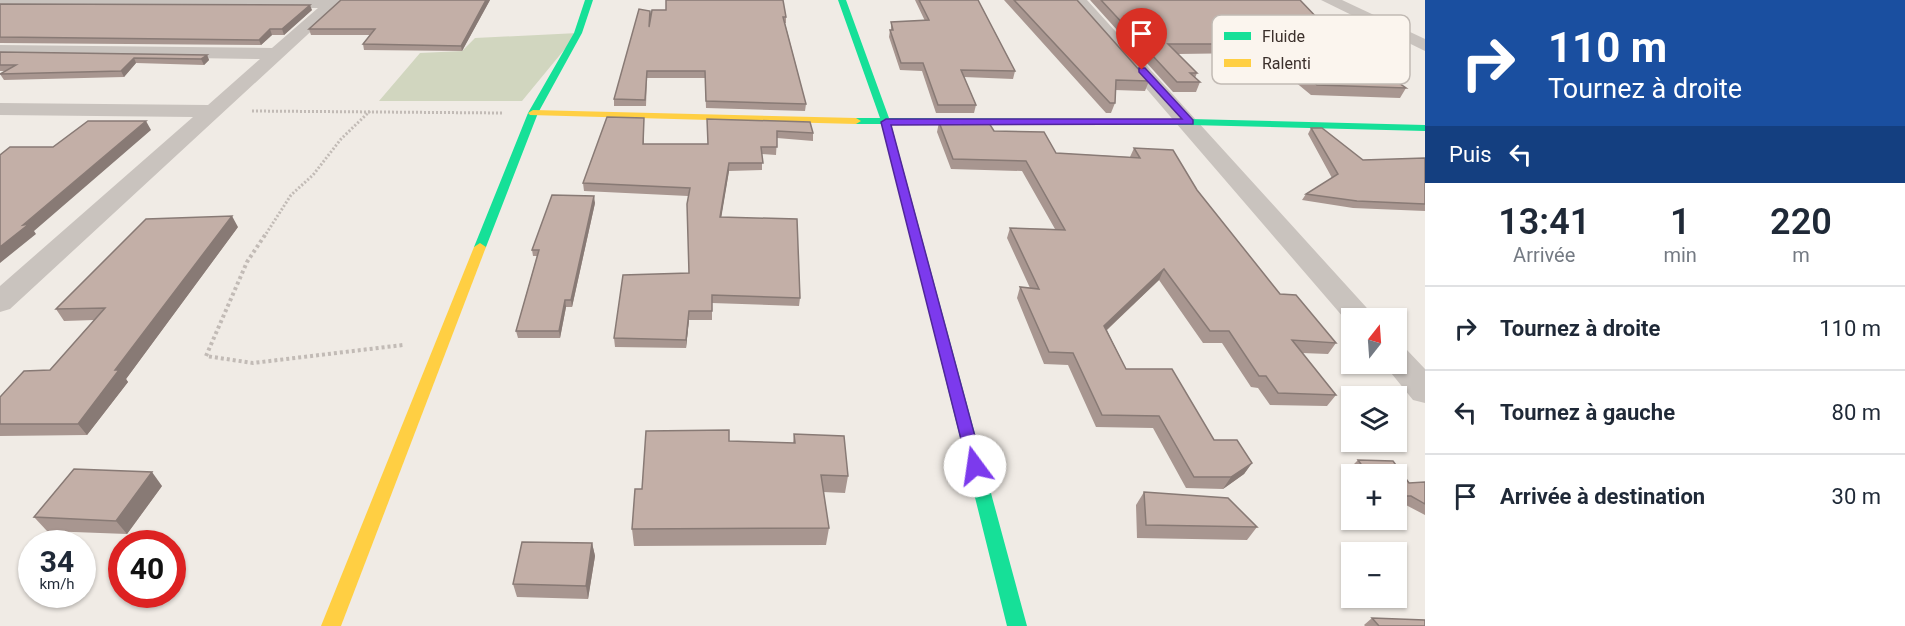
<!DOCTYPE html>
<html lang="fr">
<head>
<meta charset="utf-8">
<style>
	:root { --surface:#fff; --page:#f6f6f7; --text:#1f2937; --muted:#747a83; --line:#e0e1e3 }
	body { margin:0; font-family:Roboto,sans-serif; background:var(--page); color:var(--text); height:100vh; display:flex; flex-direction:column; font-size:22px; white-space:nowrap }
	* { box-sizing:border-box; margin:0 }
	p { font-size:20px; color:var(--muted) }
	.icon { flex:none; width:33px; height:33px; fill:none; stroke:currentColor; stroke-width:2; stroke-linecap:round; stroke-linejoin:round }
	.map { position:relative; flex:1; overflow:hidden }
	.panel { display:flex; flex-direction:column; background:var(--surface); width:480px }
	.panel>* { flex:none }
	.hud { background:#1a4fa0; color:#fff; overflow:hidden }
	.needle { width:39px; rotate:17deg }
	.fabs { position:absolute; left:1341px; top:308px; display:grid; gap:12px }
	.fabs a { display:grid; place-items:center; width:66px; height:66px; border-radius:0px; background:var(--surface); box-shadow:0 2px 4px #0004; font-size:30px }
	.speed { position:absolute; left:18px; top:530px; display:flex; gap:12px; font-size:30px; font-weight:700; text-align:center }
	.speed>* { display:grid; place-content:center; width:78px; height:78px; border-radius:50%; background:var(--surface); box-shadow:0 2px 4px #0004; line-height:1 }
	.speed small { font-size:15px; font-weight:400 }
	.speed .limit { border:9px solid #d22; background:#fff; color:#111 }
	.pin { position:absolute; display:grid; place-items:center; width:51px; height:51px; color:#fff; margin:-62px -26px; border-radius:50% 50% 50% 0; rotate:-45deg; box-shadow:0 0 6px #0007 }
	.pin .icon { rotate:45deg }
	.me { position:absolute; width:66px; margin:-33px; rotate:346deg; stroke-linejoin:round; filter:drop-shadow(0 0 4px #0008) }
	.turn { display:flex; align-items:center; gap:21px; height:126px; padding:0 24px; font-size:27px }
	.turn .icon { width:78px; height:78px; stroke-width:2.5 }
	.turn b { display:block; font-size:42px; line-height:51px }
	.then { display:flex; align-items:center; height:57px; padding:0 24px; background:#0003; gap:12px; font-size:22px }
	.eta { display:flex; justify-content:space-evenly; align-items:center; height:102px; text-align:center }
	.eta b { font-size:36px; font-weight:600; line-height:42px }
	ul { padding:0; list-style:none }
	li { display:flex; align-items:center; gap:18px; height:84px; padding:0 24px; border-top:2px solid var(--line) }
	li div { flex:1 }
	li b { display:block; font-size:22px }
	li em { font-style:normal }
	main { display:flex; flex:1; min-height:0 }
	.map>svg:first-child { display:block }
</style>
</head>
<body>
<main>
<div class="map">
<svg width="1425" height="626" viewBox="0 0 1425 626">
	<rect width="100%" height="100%" fill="#f0ebe5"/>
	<polygon fill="#d1d6bf" points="578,33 522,101 379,101 420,53 462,51 475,38"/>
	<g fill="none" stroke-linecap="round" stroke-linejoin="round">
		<g stroke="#c2bbb6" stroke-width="3" stroke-dasharray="2 2" stroke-linecap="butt">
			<polyline points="252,111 502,113"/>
			<polyline points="264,237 291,195 313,175 341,139 370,111"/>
		</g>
		<polyline stroke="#c2bbb6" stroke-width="4" stroke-dasharray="3 3" stroke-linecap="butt" points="265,235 247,262 206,356 253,363 403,345"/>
		<g fill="#c9c3be" fill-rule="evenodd">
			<polygon points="0,0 345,0 10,309 0,312 0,286 193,117 0,115 0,103 208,105 260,59 0,55 0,45 272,48 318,8 0,7"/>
			<polygon points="1070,0 1087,0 1376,318 1352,318 1350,325"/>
			<polygon points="1321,0 1342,0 1425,39 1425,51"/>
			<polygon points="1396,347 1407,350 1425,369 1425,403 1413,400 1383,363 1396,363"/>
		</g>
		<g fill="#16e098" fill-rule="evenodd">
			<polygon points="585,0 593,0 582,33 538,113 486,247 480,251 476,250 474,247 528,113 574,33"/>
			<polygon points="838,0 846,0 889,118 1190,119 1425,125 1425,131 1190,125 891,124 1027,626 1007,626 882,124 856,124 851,121 856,118 880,118"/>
		</g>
		<g fill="#ffcf43" fill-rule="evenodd">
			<polygon points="533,110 856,118 861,121 856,124 530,115 528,113"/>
			<polygon points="480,243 486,247 341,626 321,626 474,247"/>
		</g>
	</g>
	<g fill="#a89690">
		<polygon points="490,0 462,51 364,50 363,44 370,35 311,35 309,29"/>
		<polygon points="915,0 978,0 1015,71 1013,79 964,77 976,105 974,113 936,113 922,71 900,70 889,37 890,30 891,30 891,22 925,21"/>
		<polygon points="1004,0 1077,0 1149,81 1145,91 1115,90 1115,103 1111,113 1106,113"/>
		<polygon points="1090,0 1300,0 1341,43 1406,88 1400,98 1311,95 1294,81 1285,80 1257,56 1248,53 1178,54 1197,73 1195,78 1200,82 1196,92 1173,92"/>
		<polygon points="0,4 312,10 284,35 272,35 261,45 0,43"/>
		<polygon points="666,10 786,17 786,23 785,23 806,104 805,111 706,108 705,78 647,78 646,106 614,106 614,99 650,22"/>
		<polygon points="0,52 207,55 209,60 204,65 136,63 124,77 4,80 0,74 6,71 0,71"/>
		<polygon points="644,118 644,144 708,144 707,119 813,133 813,141 777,138 776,155 762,154 762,170 729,171 721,217 800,298 799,306 712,303 712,320 689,320 686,348 615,347 614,338 689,273 688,196 584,191 583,183"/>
		<polygon points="939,122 994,131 1056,153 1130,157 1134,148 1197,190 1280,294 1336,343 1328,354 1302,353 1336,395 1327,406 1270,405 1258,388 1251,387 1222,343 1203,343 1159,280 1107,330 1126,369 1214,440 1252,463 1244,474 1223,489 1186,488 1153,428 1096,427 1068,365 1044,364 1017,298 1020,287 1030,288 1007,238 1010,228 1055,229 1022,171 951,169 937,132"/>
		<polygon points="1311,128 1363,160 1425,158 1425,211 1353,208 1302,200 1306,194 1332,178 1308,134"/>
		<polygon points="595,203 572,307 566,307 560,338 518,338 516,331 537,256 533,256 532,250"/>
		<polygon points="238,227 126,379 128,382 87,435 0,436 0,397 50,370 94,320 64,321 56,309"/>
		<polygon points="794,434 848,476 845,493 823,492 829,528 826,545 634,546 632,529 642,489 729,441 793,443"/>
		<polygon points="1358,460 1393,461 1409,483 1425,482 1425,515 1404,504 1396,503 1396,474 1357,474 1351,467"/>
		<polygon points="162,486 127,534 47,531 34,517"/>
		<polygon points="1144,492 1257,527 1247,540 1137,538 1136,505"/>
		<polygon points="592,543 595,556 588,599 517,597 513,584"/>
		<polygon points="1372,618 1425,626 1365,626 1364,625"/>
	</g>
	<g fill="#887a75">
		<polygon points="486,0 490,0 462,51 461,46"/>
		<polygon points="310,5 312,10 284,35 282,29"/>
		<polygon points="270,29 272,35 261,45 259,40"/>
		<polygon points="207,55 209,60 204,65 201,59"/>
		<polygon points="134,58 136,63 124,77 121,71"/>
		<polygon points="146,121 151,130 34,231 36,234 0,263 0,247 23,225"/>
		<polygon points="729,163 729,171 720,225 720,217"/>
		<polygon points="594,196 595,203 572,307 571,300"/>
		<polygon points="232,216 238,227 126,379 128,382 87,435 78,424 115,370"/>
		<polygon points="1164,269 1159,280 1099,337 1104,326"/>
		<polygon points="565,300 566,307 560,338 559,331"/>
		<polygon points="689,311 689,320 686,348 686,340"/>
		<polygon points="1252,463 1244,474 1223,489 1231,477"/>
		<polygon points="152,472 162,486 127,534 116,521"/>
		<polygon points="592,543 595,556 588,599 586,586"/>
	</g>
	<g fill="#c3afa7" stroke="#887a75" stroke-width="1.5">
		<polygon points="341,0 486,0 461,46 363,44 375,29 309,29"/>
		<polygon points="666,0 783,0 786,17 783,17 806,104 706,101 705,71 647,71 645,100 614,99 639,9 650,11 649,27 652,10 666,10"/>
		<polygon points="919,0 978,0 1015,71 961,70 976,105 938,105 923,63 901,63 890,30 893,30 891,22 929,20"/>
		<polygon points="1014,0 1077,0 1149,81 1116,80 1115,103 1110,103"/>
		<polygon points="1101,0 1300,0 1341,43 1406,88 1317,85 1299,71 1290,71 1261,47 1253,44 1168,44 1197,73 1190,73 1200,82 1177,82"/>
		<polygon points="0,4 310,5 282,29 270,29 259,40 0,37"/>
		<polygon points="0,52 207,55 201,59 134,58 121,71 0,74 16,65 0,65"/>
		<polygon points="607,117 644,118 643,144 708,144 707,119 810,122 813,133 777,131 777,147 761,147 763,163 729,163 720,217 797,219 800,298 712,295 712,311 689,311 686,340 614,338 623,275 689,273 687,204 690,188 583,183"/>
		<polygon points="88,121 146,121 23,225 29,224 0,247 0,155 10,147 53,147"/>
		<polygon points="984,121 989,123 994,131 1044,132 1056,153 1140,158 1134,148 1173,150 1197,190 1280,294 1296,295 1336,343 1292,340 1336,395 1278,393 1266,376 1259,376 1229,331 1210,331 1164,269 1104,326 1126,369 1172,369 1214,440 1237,440 1252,463 1231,477 1194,477 1159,416 1102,415 1073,353 1049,352 1020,287 1039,289 1010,228 1065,230 1026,161 953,159 939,122"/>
		<polygon points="1311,128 1322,128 1363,160 1425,158 1425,204 1357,201 1306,194 1338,174"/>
		<polygon points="552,195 594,196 571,300 565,300 559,331 516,331 539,250 532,250"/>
		<polygon points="232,216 115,370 119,370 78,424 0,424 0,397 24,371 50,370 105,308 56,309 146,219"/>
		<polygon points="729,430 729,441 795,443 794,434 844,436 848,476 821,475 829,528 632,529 635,489 642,489 646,431"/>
		<polygon points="1358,460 1393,461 1409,483 1425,482 1425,504 1411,496 1396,496 1396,474 1368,474"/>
		<polygon points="74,469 152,472 116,521 34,517"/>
		<polygon points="1144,492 1228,498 1257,527 1146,525"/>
		<polygon points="522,542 592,543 586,586 513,584"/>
		<polygon points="1372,618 1425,620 1425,626 1379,626"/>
	</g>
	<polygon fill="#7c3aed" stroke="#51269a" stroke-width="1.5" points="1139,68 1145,68 1193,120 1193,124 891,125 983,466 981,471 969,471 881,122 886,119 1182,119 1139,72"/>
	<rect x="1212" y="15" width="198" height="69" rx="9" fill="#fbf5ee" stroke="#c1bab4" stroke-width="1.5"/>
	<rect x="1224" y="32" width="27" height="8" fill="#16e098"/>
	<rect x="1224" y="59" width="27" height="8" fill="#ffcf43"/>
	<g font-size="16" fill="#3b302b">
		<text x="1262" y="42">Fluide</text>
		<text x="1262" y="69">Ralenti</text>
	</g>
</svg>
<div class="fabs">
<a><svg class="needle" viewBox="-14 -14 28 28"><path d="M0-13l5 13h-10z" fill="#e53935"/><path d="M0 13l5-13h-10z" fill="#747a83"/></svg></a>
<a><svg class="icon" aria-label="layers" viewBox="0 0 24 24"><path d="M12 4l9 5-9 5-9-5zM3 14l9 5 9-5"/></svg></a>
<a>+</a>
<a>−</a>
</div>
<div class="speed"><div>34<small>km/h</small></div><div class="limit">40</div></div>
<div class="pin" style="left:1142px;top:70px;background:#d93025"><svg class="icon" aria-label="arrive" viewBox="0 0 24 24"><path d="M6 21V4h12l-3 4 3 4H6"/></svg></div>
<svg class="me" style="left:975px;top:466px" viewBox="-20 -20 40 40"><circle r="19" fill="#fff"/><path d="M0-13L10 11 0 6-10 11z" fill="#7c3aed"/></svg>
</div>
<section class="panel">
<div class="hud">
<div class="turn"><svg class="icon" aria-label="right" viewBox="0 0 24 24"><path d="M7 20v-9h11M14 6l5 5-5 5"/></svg><div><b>110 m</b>Tournez à droite</div></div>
<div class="then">Puis<svg class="icon" aria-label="left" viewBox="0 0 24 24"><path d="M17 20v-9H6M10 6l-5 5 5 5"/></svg></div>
</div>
<div class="eta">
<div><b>13:41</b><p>Arrivée</p></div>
<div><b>1</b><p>min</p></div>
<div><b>220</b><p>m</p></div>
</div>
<ul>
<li><svg class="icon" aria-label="right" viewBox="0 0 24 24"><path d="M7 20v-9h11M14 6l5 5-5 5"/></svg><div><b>Tournez à droite</b></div><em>110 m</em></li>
<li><svg class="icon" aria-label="left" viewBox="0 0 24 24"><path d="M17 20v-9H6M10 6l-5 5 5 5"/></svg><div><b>Tournez à gauche</b></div><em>80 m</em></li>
<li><svg class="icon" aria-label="arrive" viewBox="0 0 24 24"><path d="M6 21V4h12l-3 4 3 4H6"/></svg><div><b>Arrivée à destination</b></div><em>30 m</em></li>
</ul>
</section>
</main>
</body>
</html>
